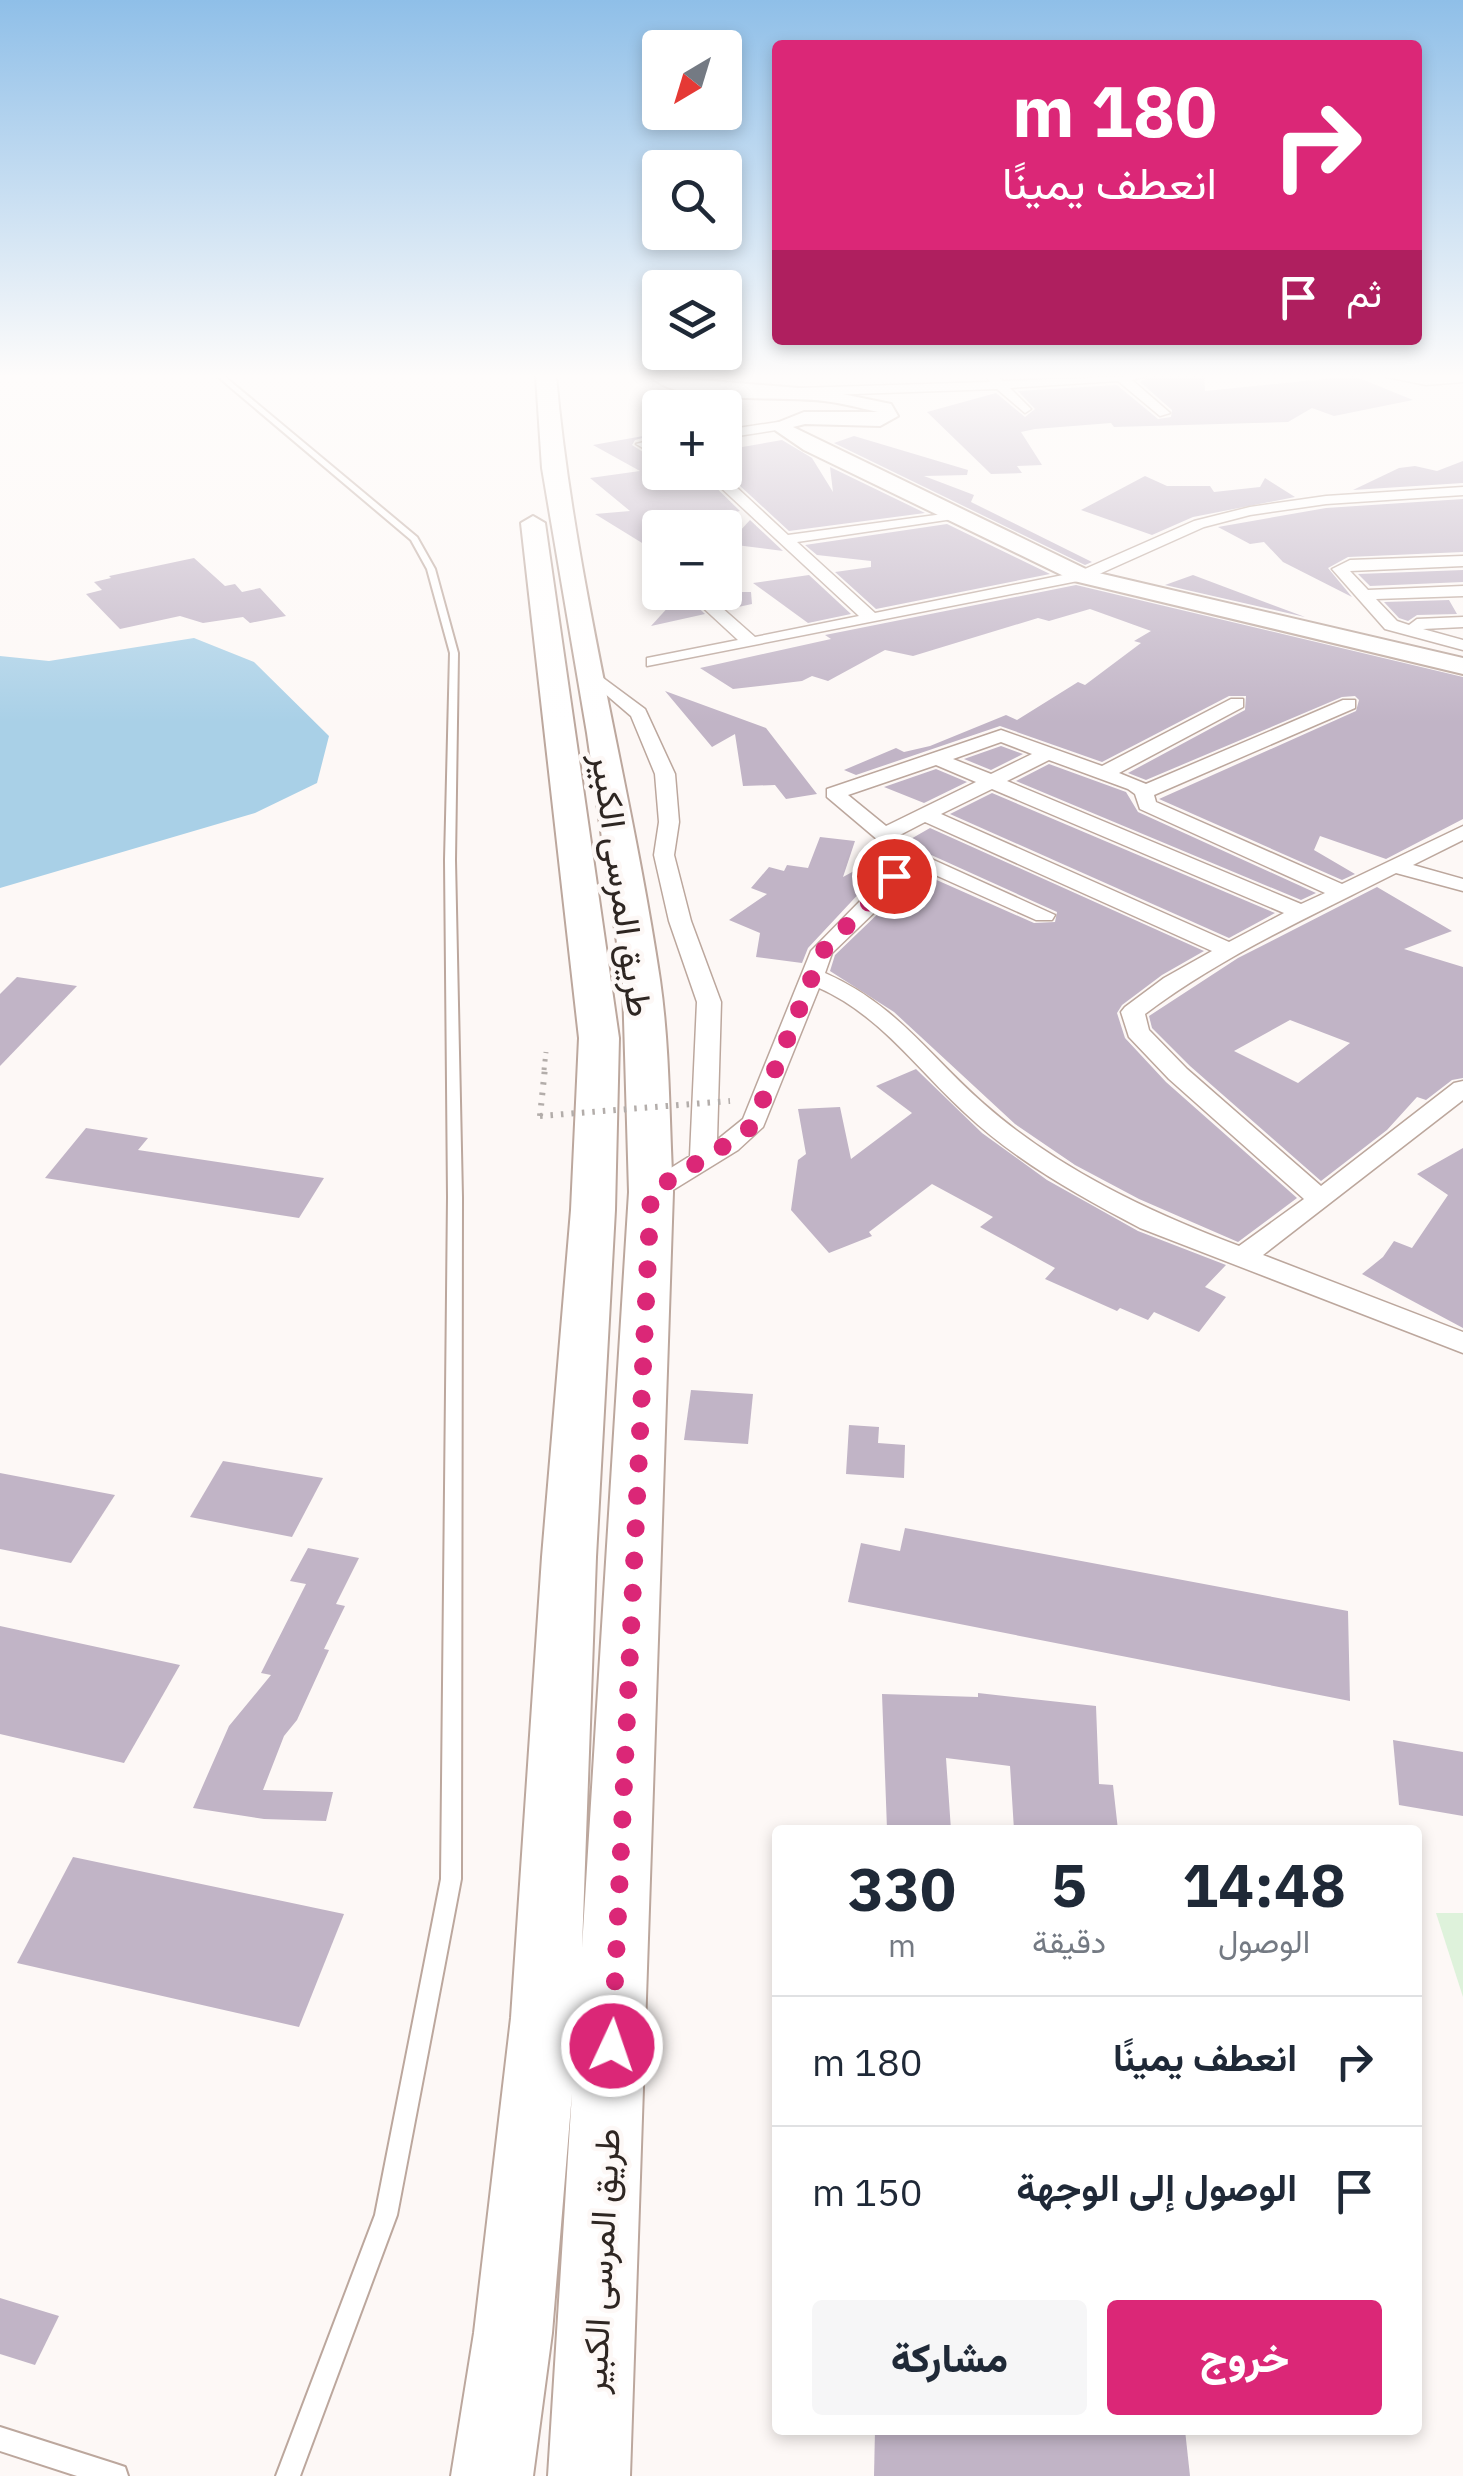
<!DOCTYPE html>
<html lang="ar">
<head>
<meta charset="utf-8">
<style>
	:root { --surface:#fff; --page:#f6f6f7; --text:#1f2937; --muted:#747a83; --line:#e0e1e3; --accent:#db2777 }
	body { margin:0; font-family:"IBM Plex Sans",Vazirmatn,sans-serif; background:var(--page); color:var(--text); direction:rtl; height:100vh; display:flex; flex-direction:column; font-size:38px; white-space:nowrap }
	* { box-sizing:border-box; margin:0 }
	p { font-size:32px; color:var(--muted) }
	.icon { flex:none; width:55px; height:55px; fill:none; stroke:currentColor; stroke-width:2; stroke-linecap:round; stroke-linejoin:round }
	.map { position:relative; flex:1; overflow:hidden; direction:ltr }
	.drawer { position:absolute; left:772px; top:1825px; width:650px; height:610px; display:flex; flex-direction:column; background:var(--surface); border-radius:10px; box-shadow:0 5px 15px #0003; direction:rtl }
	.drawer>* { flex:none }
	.hud { position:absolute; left:772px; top:40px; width:650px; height:305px; border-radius:10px; box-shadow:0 5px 15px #0003; direction:rtl; background:#db2777; color:#fff; overflow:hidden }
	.needle { width:65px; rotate:218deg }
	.buttons { position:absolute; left:642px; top:30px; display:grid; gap:20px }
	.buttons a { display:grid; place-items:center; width:100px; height:100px; border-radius:10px; background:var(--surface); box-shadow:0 5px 15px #0003; font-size:50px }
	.pin { position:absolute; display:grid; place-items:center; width:85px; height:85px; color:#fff; margin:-42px; border:5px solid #fff; border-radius:50%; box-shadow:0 2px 10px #0007 }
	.me { position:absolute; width:110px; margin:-55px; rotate:3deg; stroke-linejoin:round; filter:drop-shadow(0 0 8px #0008) }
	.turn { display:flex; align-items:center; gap:35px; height:210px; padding:0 40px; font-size:45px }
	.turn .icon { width:130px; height:130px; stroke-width:2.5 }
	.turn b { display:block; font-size:70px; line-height:85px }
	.then { display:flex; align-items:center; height:95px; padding:0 40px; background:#0003; gap:20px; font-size:38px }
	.eta { display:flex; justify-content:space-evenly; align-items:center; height:170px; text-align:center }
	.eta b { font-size:60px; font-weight:800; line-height:70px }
	.action { display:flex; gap:20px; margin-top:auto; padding:20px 40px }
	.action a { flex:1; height:115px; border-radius:10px; background:var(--accent); color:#fff; font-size:40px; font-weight:800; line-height:115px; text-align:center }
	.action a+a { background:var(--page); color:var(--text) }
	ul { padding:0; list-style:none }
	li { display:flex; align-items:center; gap:30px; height:130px; padding:0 40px; border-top:2px solid var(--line) }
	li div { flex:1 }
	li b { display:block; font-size:38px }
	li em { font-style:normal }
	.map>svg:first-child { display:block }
</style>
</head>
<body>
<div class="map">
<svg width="1463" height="2476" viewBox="0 0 1463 2476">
	<rect width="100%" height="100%" fill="#fdf8f6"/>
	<polygon fill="#def2db" points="1436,1913 1463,1913 1463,1997"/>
	<polygon fill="#a9d0e7" points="194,638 254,662 329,736 317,783 255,813 0,888 0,656 49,661"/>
	<g fill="#c1b4c6" fill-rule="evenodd">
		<polygon points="1150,376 1204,376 1205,391 1354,376 1413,400 1334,416 1312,408 1288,422 1114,427 1111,423 1035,429 1021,432 1042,465 1017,466 1022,473 991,474 927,412 996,393 1025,417 1035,409 1018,391 1117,385 1158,419 1171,417 1172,410 1140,382"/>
		<polygon points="660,433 635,440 632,445 643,452 660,450 660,472 700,472 740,511 660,528 660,554 595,514 630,511 590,478 640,471 593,445"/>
		<polygon points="854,436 968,470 967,475 924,476 974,495 971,502 1092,562 1085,565 834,443"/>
		<polygon points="782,440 812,458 833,492 830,467 925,513 789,531 725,472 725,450"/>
		<polygon points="1463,461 1463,483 1353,490 1399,468 1415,466 1437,471"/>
		<polygon points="1145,476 1167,486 1210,486 1214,492 1260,487 1265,478 1295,497 1193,517 1152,535 1081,510"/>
		<polygon points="1463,499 1463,552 1348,557 1328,568 1352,597 1283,562 1264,542 1250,544 1218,527 1326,508"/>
		<polygon points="750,520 783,551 728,544"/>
		<polygon points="947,524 1050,574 876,609 835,572 871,567 871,561 817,555 805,545"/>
		<polygon points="194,558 225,586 235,584 242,592 260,588 286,616 250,623 243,617 203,623 180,616 120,629 86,594 102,590 94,582 111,578 109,576"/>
		<polygon points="1463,570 1463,582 1370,586 1358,574"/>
		<polygon points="809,575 851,614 808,623 753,583"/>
		<polygon points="1193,575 1305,617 1165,585"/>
		<polygon points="1076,585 1463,677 1463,819 1386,859 1320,836 1314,850 1355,874 1342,880 1159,799 1356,711 1359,700 1355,696 1342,697 1146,780 1128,773 1245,710 1246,696 1229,696 1102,762 1000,726 856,775 844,770 896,748 904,752 930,746 1006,715 1017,720 1078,682 1085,685 1141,643 1134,641 1151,631 1090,609 1049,621 1038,618 913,656 885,650 828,681 812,676 802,681 733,689 700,668 831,639 825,635"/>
		<polygon points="682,592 705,614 651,626"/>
		<polygon points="710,592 751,592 752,604 729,609"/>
		<polygon points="1449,600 1457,614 1417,615 1408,621 1399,618 1384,602"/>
		<polygon points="665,691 766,728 817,794 786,799 775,785 743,786 735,734 712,747"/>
		<polygon points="1001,746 1023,754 991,770 964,759"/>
		<polygon points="1049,764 1126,792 1138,812 1316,893 1301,900 1016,781"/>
		<polygon points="936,769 967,782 924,803 884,787"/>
		<polygon points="992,793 1275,913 1229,938 950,814"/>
		<polygon points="930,828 1204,951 1162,975 1122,1005 1117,1013 1125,1038 1166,1082 1297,1198 1238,1242 1139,1199 1075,1165 1015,1124 894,1012 830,971 835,955 885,907 914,870 1034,923 1055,922 1057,912 918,849 909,840"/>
		<polygon points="820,837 855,841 843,877 887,853 893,857 808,948 802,963 756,957 760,933 729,920 767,894 751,888 769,867 784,871 787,865 808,868"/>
		<path d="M 1377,887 L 1452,931 L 1404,949 L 1463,967 L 1463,1078 L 1452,1080 L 1426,1100 L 1417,1097 L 1387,1130 L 1321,1181 L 1190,1066 L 1152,1028 L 1149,1016 L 1238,958 ZM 1290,1020 L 1350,1043 L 1298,1083 L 1234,1051 Z"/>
		<polygon points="17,977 77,986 0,1066 0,994"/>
		<polygon points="916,1069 982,1133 1047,1180 1138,1231 1226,1265 1205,1287 1226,1297 1199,1332 1154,1312 1148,1320 1120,1308 1117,1311 1045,1279 1055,1268 980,1227 993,1217 932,1184 869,1232 872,1236 829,1253 791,1210 798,1160 806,1154 798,1109 840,1107 851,1159 912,1113 876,1086"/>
		<polygon points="86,1128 148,1138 138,1150 324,1178 299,1218 45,1178"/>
		<polygon points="1463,1148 1463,1328 1362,1274 1383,1257 1394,1241 1412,1248 1448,1195 1417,1174"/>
		<polygon points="691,1390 753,1394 748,1444 684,1440"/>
		<polygon points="849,1425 879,1427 878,1443 905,1445 904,1478 846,1474"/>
		<polygon points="223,1461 323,1478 292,1537 190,1517"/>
		<polygon points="0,1473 115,1495 71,1563 0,1549"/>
		<polygon points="905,1528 1348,1611 1350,1701 848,1602 861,1543 900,1551"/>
		<polygon points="308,1548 359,1558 336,1604 345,1606 324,1649 329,1650 297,1720 284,1736 263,1790 333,1792 326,1821 264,1819 193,1808 229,1726 271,1675 261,1673 306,1584 290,1581"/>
		<polygon points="0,1626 180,1665 124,1763 0,1734"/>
		<polygon points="978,1693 1096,1706 1099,1784 1113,1785 1118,1830 1014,1830 1010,1766 946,1758 951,1830 887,1829 882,1694 978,1697"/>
		<polygon points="1393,1740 1463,1752 1463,1816 1399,1805"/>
		<polygon points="73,1857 344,1914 299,2027 17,1963"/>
		<polygon points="0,2298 59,2316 35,2365 0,2354"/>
		<polygon points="875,2430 1185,2430 1190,2476 874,2476"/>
	</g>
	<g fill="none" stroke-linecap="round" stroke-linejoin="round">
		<g stroke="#bca79d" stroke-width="4">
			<g id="lane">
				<polygon points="217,376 224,376 417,537 435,569 458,653 455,860 462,1197 461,1879 397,2215 300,2476 276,2476 375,2215 441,1879 448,1197 445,860 450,653 427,569 411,540"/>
				<polygon points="0,2427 116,2464 125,2467 128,2476 77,2476 0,2451"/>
			</g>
		</g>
		<g stroke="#bca79d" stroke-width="3">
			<g id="street">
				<polygon points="986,376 998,376 1003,381 1147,376 1132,380 1170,413 1160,416 1118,381 1010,388 1031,409 1025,413 997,389 798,396 792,392 798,388 990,382"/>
				<polygon points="1382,376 1463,376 1463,382 1426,385"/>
				<polygon points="778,422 783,423 783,429 725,438 725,430"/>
				<polygon points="660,438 660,446 643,448 636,444"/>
				<polygon points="704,472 720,472 788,535 958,512 958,518 953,519 797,542 875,613 1078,572 1194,521 1250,507 1326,496 1463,487 1463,495 1326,504 1250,515 1204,527 1088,579 647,666 647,658 738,640 686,592 704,592 755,637 859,616"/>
				<polygon points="1463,556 1463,566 1350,571 1368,590 1463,586 1463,596 1376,599 1397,621 1409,625 1417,619 1463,617 1463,627 1423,629 1463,640 1463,650 1385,629 1332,569 1350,560"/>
				<path d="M 591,669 L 645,709 L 675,774 L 679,822 L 674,855 L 691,921 L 721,1002 L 717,1140 L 743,1119 L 811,951 L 866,895 L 898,857 L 827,797 L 827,789 L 1001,730 L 1102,766 L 1231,699 L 1243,699 L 1243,707 L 1119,773 L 1146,784 L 1343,700 L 1355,700 L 1355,708 L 1154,795 L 1156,802 L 1342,884 L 1463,826 L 1463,840 L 1413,865 L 1463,879 L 1463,891 L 1396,873 C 1311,916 1222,956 1145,1014 L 1149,1030 L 1187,1069 L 1321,1186 L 1454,1083 L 1463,1081 L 1463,1100 L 1263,1255 L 1463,1332 L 1463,1353 L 1140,1228 C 1079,1196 1016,1161 965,1113 C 917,1069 880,1015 819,988 L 763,1127 L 738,1150 L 660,1198 L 642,1198 L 638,1192 L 642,1186 L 690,1156 L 697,1002 L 669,921 L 654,855 L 659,822 L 655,774 L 631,716 L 582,674 ZM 1001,742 L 1032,754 L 991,774 L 953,759 ZM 1049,760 L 1128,789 L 1135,794 L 1140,809 L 1325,893 L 1301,904 L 1007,781 ZM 936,765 L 976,782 L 886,826 L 848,795 ZM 992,789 L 1284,913 L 1229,942 L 941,814 ZM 925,822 L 1212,951 L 1164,978 L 1125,1007 L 1121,1012 L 1129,1037 L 1169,1079 L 1304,1199 L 1239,1246 C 1147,1211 1058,1169 984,1104 C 927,1054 897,1005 825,973 L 832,953 L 882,905 L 913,865 L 1036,920 L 1052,920 L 1055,915 L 916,852 L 898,836 Z"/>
			</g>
		</g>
		<g stroke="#bca79d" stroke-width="4">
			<path id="secondary" d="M 650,376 L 823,390 L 891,404 L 898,416 L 880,426 L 805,424 L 793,427 L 1090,571 L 1463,658 L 1463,674 L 1074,581 L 804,450 L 769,426 L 804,412 L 878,412 C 860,408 842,403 824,401 C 784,395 677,406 650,376 Z"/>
		</g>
		<g stroke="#bca79d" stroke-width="4">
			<path id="primary" d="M 536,376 L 556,376 C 574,579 630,779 660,980 C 670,1049 669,1122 673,1192 L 630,2476 L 548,2476 L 572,2093 L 552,2333 L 533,2476 L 451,2476 L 474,2333 L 511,2018 L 542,1557 L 571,1210 L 579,1038 L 521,523 L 533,516 L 545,523 L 619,1038 L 615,1210 L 596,1557 L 582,1948 L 629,1192 L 623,985 L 587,733 L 542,468 Z"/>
		</g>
		<polyline stroke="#b3adaa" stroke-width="5" stroke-dasharray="2.5 6" stroke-linecap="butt" points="544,1070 546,1052"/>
		<polyline stroke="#b3adaa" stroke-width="6" stroke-dasharray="2.5 8" stroke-linecap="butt" points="540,1116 545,1068"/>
		<use href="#lane" fill="#fff" fill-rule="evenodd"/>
		<use href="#street" fill="#fff" fill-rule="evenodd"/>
		<use href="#secondary" fill="#fff" fill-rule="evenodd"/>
		<use href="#primary" fill="#fff" fill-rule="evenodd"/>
		<polyline stroke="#b3adaa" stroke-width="6" stroke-dasharray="2.5 8" stroke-linecap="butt" points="540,1116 730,1101"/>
	</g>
	<linearGradient id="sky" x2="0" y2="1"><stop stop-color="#8fbfe8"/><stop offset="0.52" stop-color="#fefcfb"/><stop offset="1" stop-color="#fefcfb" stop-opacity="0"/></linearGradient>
	<rect width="1463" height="723" fill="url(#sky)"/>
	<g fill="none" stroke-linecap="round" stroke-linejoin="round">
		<polyline stroke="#db2777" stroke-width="18" stroke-dasharray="0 32.4" points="612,2046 651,1192 746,1132 754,1122 822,952 894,876"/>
	</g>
	<g text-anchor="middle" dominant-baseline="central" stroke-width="9" stroke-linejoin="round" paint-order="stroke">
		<g font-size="35" fill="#2e2622" stroke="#fdf8f6">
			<text transform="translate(623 885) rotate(82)">طريق المرسى الكبير</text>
			<text transform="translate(600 2261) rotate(-87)">طريق المرسى الكبير</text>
		</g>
	</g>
</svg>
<div class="buttons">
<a><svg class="needle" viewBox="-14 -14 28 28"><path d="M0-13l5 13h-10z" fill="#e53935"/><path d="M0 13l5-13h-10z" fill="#747a83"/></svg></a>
<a><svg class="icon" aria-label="search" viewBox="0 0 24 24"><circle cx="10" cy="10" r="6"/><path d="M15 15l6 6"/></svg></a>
<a><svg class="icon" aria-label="layers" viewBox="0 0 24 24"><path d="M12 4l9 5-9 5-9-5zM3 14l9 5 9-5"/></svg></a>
<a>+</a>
<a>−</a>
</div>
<div class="pin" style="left:894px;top:876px;background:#d93025"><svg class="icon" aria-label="arrive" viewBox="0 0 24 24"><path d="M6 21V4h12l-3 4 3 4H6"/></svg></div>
<svg class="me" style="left:612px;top:2046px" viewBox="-20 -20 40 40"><circle r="17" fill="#db2777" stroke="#fff" stroke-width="3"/><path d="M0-11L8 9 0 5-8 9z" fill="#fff"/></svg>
<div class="hud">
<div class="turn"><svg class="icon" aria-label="right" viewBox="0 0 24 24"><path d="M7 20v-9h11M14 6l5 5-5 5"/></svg><div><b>180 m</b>انعطف يمينًا</div></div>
<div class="then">ثم<svg class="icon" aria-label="arrive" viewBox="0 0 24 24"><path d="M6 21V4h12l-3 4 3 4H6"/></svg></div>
</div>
<section class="drawer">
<div class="eta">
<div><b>14:48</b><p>الوصول</p></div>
<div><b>5</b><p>دقيقة</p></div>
<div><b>330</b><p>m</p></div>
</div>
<ul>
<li><svg class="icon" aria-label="right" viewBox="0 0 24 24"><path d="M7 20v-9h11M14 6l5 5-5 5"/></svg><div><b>انعطف يمينًا</b></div><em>180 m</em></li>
<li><svg class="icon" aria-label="arrive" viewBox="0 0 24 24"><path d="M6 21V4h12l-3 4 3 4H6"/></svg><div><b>الوصول إلى الوجهة</b></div><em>150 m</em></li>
</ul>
<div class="action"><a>خروج</a><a>مشاركة</a></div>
</section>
</div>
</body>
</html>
